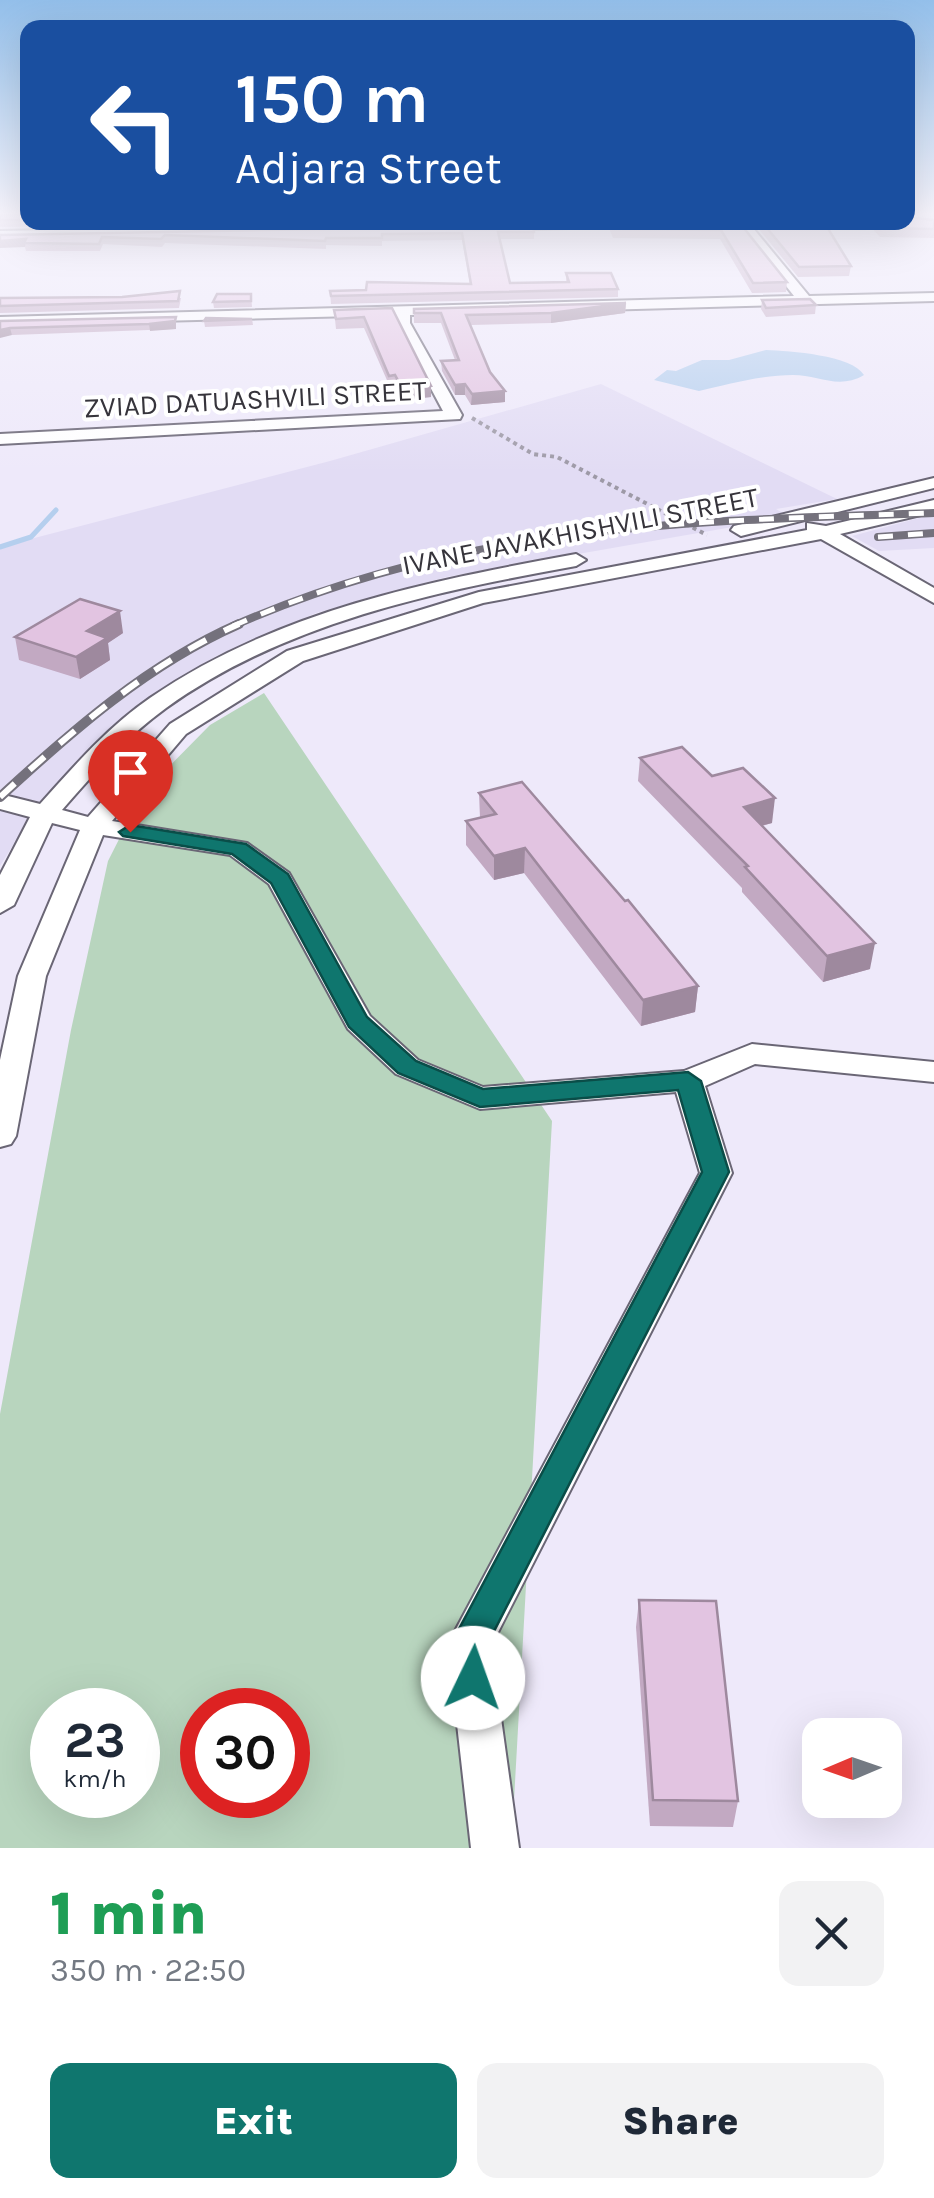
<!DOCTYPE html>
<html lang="en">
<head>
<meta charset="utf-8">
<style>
	:root { --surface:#fff; --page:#f2f2f3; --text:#1f2937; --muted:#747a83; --accent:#0f766e }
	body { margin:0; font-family:Karla,sans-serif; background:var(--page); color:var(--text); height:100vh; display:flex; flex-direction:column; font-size:38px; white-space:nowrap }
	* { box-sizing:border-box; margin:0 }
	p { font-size:32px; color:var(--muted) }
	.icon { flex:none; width:55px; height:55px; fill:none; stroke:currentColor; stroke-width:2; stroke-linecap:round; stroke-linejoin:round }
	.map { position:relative; height:1848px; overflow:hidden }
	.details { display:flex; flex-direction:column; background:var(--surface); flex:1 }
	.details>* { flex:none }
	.banner { position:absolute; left:20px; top:20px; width:895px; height:210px; border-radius:20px; box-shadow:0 10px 40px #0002; background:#1a4fa0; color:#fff; overflow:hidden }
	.needle { width:65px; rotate:268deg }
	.controls { position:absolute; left:802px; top:1718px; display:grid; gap:20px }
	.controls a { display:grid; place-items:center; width:100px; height:100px; border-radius:20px; background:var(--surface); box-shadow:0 10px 40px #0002; font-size:50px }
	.speed { position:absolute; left:30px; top:1688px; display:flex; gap:20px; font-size:50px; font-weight:700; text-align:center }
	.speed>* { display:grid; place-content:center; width:130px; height:130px; border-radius:50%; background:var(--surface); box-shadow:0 10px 40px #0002; line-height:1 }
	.speed small { font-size:25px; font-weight:400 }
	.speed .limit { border:15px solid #d22; background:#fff; color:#111 }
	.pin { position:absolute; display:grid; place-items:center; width:85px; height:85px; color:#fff; margin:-102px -42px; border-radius:50% 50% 50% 0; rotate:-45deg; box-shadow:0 0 10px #0007 }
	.pin .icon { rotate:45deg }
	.me { position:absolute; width:110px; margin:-55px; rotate:3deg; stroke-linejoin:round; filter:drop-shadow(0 0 8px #0008) }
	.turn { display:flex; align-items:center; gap:35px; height:210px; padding:0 50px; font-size:45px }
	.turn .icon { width:130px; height:130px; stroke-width:2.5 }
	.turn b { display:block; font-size:70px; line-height:85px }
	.round { display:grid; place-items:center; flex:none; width:105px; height:105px; border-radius:20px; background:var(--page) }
	.overview { display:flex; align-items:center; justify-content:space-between; height:170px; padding:0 50px }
	h1 { font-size:60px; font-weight:800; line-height:75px; color:#1e9e55 }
	.action { display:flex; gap:20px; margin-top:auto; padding:20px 50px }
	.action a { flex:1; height:115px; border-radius:20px; background:var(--accent); color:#fff; font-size:40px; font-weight:800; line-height:115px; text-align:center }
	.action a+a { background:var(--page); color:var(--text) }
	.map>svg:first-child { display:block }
</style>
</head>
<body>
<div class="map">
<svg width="934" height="1848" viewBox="0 0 934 1848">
	<rect width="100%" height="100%" fill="#eee9fa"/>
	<g fill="#e2dcf4">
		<polygon points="601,384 837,499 776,509 790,517 446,577 316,613 216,656 123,718 40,802 0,866 0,547 330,461"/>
		<polygon points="934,514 934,548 879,551 852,536"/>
	</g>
	<path fill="#b8d5be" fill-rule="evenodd" d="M 264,693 L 552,1121 L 512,1836 L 520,1848 L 0,1848 L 0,1414 L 71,1030 L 108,861 L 142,794 L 210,725 ZM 52,1710 L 138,1710 L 138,1795 L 52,1795 ZM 202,1710 L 288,1710 L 288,1795 L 202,1795 Z"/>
	<path fill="#b5cfee" d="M 766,350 C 790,351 852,355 864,375 C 839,390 818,375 793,375 C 761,375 725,385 699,391 L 654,380 L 667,370 L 676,371 L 702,360 L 729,360 Z"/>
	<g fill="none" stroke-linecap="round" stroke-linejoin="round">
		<polyline stroke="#b5cfee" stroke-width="5" points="0,547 31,537 56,510"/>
		<g stroke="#6a6675" stroke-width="4">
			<g id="street">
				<polygon points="449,222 675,222 669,226 0,239 0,231"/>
				<polygon points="735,222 748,222 809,296 934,293 934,301 410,315 410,323 462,415 460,419 0,444 0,434 443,411 396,323 396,315 0,325 0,317 794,296"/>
				<polygon points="934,478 934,488 741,536 731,530 734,526"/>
				<path d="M 934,500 L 934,512 L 840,534 L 934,588 L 934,603 L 821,539 L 483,603 L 303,661 L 186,734 L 112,821 L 247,843 L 289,873 L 370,1016 L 418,1060 L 483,1087 L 684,1071 L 752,1044 L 934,1062 L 934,1082 L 755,1064 L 705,1086 L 732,1173 L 491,1646 L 519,1848 L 471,1848 L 448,1644 L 700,1173 L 676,1092 L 480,1109 L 396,1074 L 348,1029 L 269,884 L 230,855 L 103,835 L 46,976 L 16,1136 L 11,1144 L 0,1147 L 0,1060 L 18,976 L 80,830 L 52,823 L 14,905 L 0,913 L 0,875 L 30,817 L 0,809 L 0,794 L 40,804 C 74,766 108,727 150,698 C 276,611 428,581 576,554 L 586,560 L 576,566 C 433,592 286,622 166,708 C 126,737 94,773 62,810 L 88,817 L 170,724 L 287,651 L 479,592 L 807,530 L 807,523 L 826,526 Z"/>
			</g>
		</g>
		<polyline stroke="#9d99a6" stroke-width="4" stroke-dasharray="4 4" stroke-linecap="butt" points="472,418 533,454 557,457 707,535"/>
		<use href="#street" fill="#fff" fill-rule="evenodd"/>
		<g stroke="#74717c" stroke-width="8">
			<g id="rail-far1">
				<polyline points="878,537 934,533"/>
				<path d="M 233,626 C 464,524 687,521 934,513"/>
			</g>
		</g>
		<g stroke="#74717c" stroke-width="10">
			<path id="rail" d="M 0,797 C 73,730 148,664 239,624"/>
		</g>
		<use href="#rail-far1" stroke="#fff" stroke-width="5" stroke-dasharray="15" stroke-linecap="butt"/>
		<use href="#rail" stroke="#fff" stroke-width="6" stroke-dasharray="20" stroke-linecap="butt"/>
	</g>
	<g fill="#c2a9c2">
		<polygon points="0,214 28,214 28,222 280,222 0,227"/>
		<polygon points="934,220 934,238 880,237 866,222 908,222"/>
		<polygon points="610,222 739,222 787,282 786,292 752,293 720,239 613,238 610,231"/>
		<polygon points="753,222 824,222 851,266 849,276 798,277"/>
		<polygon points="534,232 534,239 500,239 510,283 566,282 566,273 618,289 618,297 331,304 330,291 470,284 462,240 382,241 382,246 326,245 326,249 165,243 162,247 103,244 100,251 26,251 25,247 0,235"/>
		<polygon points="251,294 252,307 214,308 213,302"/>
		<polygon points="0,298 181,298 179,308 0,313"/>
		<polygon points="762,300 816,305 815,314 766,317 761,309"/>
		<polygon points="626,303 625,313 551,323 471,325 490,372 505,402 471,405 465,395 455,395 442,371 441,361 455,360 441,323 414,323 414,309"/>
		<polygon points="392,308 431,397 402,400 395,387 390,387 364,328 336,329 334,310"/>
		<polygon points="176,317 176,329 12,335 0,321"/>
		<polygon points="252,319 253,325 205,327 204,321"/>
		<polygon points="123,633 108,643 110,660 80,679 19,660 15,637"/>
		<polygon points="640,758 712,776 772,823 762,826 870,969 823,982 742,892 742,888 638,781"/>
		<polygon points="479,793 698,986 695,1012 641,1026 524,873 494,880 466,845 466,821 480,818"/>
		<polygon points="639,1600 738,1801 733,1827 650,1826 636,1627"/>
	</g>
	<g fill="#9e899e">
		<polygon points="26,239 25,247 0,248 0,241"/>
		<polygon points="626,303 625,313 551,323 551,313"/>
		<polygon points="176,317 176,329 150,331 149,324"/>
		<polygon points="10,328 12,335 0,338 0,330"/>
		<polygon points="465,384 465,395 455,395 455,385"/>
		<polygon points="431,386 431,397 402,400 402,388"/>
		<polygon points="505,391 505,402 471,405 472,394"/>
		<polygon points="120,611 123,633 108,643 110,660 80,679 76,657 87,631"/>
		<polygon points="775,798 772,823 741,831 744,807"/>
		<polygon points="525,848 524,873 494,880 494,856"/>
		<polygon points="875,943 870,969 823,982 827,956"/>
		<polygon points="698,986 695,1012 641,1026 643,1000"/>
	</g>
	<g fill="#e2c4e1" stroke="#9e899e" stroke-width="2.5">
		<rect x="0" y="214" width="28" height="6"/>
		<polygon points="908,217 934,220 934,229 882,228 876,222 908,222"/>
		<polygon points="610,222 739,222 787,282 753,283 721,230 613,229"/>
		<polygon points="762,222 824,222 851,266 799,267"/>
		<polygon points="533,225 534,232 498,232 510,283 569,282 566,273 611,273 618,289 331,296 330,291 366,290 367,282 471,284 462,233 382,234 382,238 326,238 325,241 165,235 161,239 102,237 99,244 24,243 26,239 0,241 0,235"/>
		<polygon points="180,291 178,301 0,306 0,298 122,297"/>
		<polygon points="217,294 251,294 251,301 213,302"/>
		<polygon points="810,299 816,305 766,308 762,300"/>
		<polygon points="626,303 551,313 466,315 490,372 505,391 472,394 465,384 455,385 441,361 459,360 441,313 414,313 414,309"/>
		<polygon points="392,308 431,386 402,388 395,375 389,376 364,317 336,319 334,310"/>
		<polygon points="176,317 175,321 149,324 10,328 0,330 0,321"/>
		<polygon points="206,318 252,319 204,321"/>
		<polygon points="80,599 120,611 87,631 107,638 76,657 15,637"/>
		<polygon points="682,747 712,776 743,768 775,798 744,807 875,943 827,956 745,867 748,866 640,758"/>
		<polygon points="522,782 625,901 628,900 698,986 643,1000 525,848 494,856 466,821 496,814 479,793"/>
		<polygon points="639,1600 716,1601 738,1801 653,1800"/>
	</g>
	<linearGradient id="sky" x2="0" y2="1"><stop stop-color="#93bfea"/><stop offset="0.45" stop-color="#f7f5fd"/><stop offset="1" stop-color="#f7f5fd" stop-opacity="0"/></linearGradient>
	<rect width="934" height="473" fill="url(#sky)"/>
	<polygon fill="#0f766e" stroke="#0a4d48" stroke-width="2.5" points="130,825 246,844 288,874 367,1017 416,1061 483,1089 688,1072 701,1081 729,1172 487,1645 491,1678 486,1690 473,1695 460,1690 451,1644 702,1172 678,1090 480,1107 398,1073 349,1027 271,883 232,854 123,836 119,832"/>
	<g text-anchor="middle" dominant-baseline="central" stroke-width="8" stroke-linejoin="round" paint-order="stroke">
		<g font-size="28" fill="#36343b" stroke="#fff">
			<text transform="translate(255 399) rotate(-3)">ZVIAD DATUASHVILI STREET</text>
			<text transform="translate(580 531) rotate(-11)">IVANE JAVAKHISHVILI STREET</text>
		</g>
	</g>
</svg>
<div class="controls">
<a><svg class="needle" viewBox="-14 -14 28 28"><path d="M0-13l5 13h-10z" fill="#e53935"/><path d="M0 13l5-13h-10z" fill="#747a83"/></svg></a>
</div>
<div class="speed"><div>23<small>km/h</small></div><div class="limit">30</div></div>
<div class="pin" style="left:130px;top:832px;background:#d93025"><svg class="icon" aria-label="arrive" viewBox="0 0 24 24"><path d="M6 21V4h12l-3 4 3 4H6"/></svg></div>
<svg class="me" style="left:473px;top:1678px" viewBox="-20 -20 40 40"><circle r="19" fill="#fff"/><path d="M0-13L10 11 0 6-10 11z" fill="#0f766e"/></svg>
<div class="banner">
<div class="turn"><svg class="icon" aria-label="left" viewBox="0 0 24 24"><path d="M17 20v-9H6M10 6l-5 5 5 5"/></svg><div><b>150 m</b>Adjara Street</div></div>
</div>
</div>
<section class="details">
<div class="overview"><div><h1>1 min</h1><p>350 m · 22:50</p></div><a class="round"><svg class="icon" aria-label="close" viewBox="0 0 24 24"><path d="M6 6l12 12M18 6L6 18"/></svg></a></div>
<div class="action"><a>Exit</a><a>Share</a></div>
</section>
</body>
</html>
